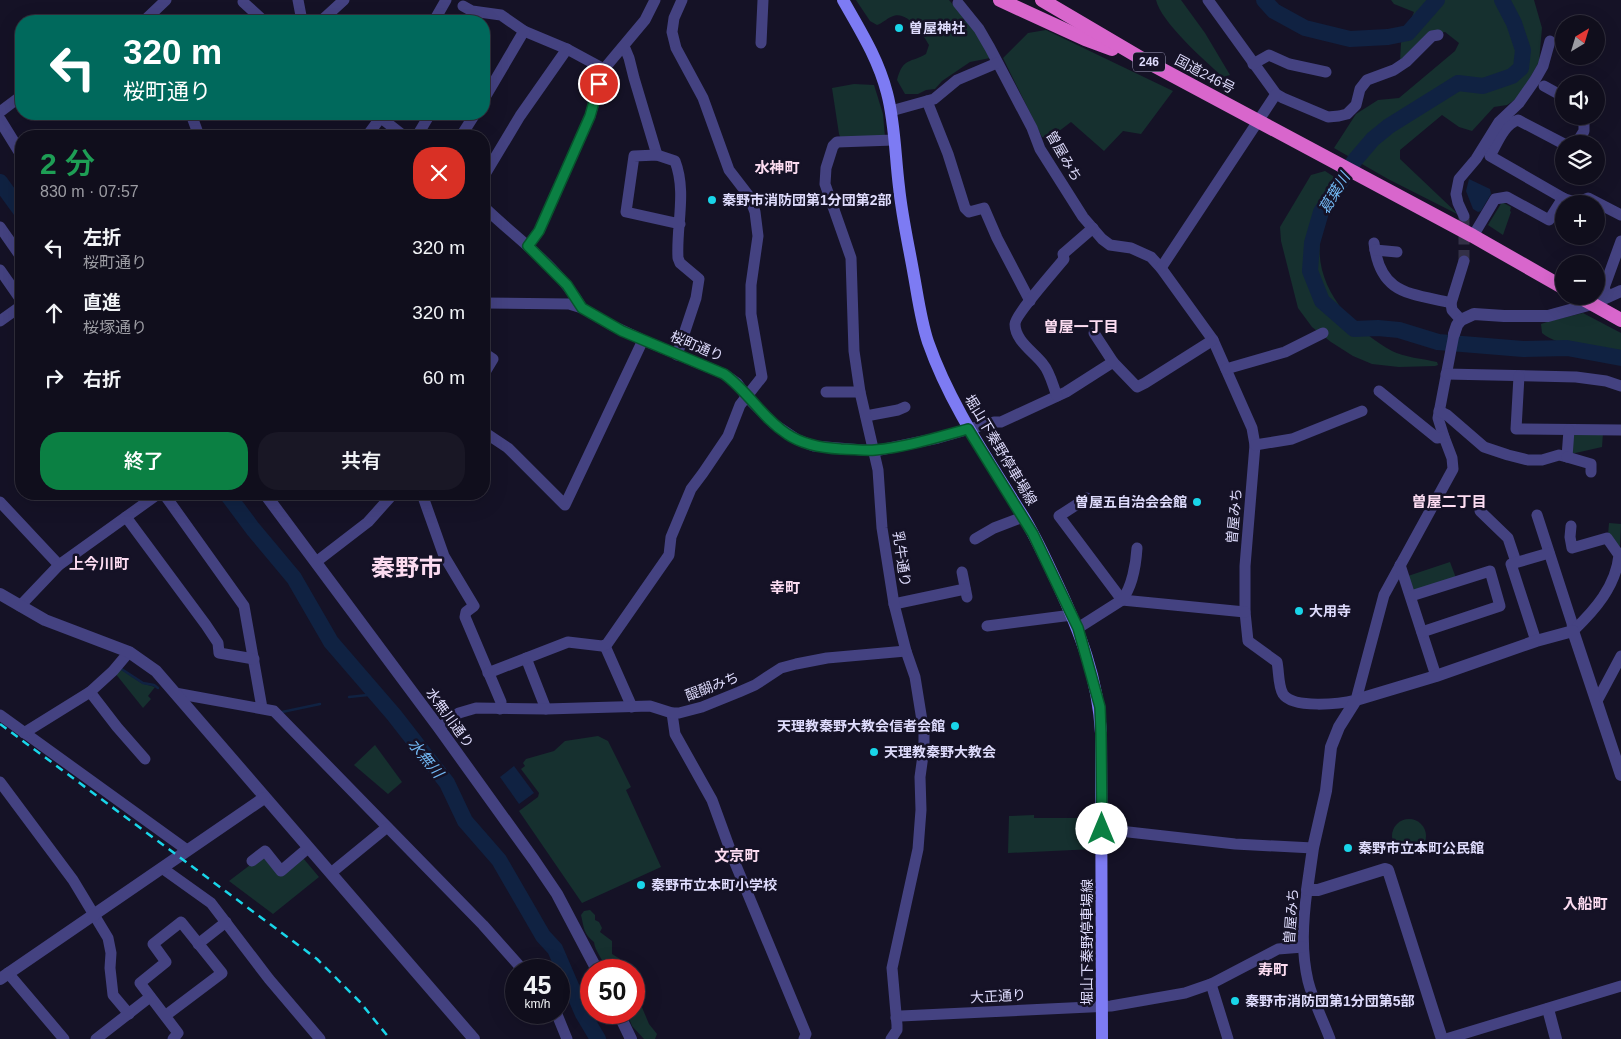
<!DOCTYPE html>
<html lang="ja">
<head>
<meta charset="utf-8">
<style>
	:root { --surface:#100e1c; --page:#191725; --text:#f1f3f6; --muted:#9c9ca3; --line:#302e3b; --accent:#0b8043 }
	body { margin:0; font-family:Helvetica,"Noto Sans JP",sans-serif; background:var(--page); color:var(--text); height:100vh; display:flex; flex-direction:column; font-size:19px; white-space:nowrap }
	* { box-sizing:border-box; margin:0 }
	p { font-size:16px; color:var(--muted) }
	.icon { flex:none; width:28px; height:28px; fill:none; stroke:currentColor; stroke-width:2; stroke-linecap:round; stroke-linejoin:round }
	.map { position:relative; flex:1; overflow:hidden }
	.side { position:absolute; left:15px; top:130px; width:475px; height:370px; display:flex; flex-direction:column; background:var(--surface); border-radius:20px; box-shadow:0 5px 20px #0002,0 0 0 1px var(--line) }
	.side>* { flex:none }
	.top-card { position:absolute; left:15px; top:15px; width:475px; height:105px; border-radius:20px; box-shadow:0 5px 20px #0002,0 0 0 1px var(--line); background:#00695c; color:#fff; overflow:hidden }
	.needle { width:32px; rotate:38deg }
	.tools { position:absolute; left:1555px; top:15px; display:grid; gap:10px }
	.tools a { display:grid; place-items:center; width:50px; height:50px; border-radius:50%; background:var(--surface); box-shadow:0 5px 20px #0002,0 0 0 1px var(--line); font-size:25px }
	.speed { position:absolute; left:505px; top:959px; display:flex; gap:10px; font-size:25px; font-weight:700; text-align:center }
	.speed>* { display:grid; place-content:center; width:65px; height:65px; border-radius:50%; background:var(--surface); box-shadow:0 5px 20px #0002,0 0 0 1px var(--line); line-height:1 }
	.speed small { font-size:12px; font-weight:400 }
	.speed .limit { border:8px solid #d22; background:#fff; color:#111 }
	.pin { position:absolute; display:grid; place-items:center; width:42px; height:42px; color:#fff; margin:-21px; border:2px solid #fff; border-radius:50%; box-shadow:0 1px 5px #0007 }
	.me { position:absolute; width:55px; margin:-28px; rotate:0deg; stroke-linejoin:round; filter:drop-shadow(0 0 4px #0008) }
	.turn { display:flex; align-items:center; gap:18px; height:105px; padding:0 25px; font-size:22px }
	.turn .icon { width:65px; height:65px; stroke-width:2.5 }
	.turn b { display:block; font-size:35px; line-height:42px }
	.round { display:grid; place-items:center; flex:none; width:52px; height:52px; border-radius:20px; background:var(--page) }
	.headline { display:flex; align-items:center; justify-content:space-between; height:85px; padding:0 25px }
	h1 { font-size:30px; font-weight:600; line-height:38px; color:#1e9e55 }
	.button { display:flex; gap:10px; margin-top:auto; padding:10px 25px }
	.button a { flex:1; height:58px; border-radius:20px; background:var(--accent); color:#fff; font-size:20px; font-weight:600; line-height:58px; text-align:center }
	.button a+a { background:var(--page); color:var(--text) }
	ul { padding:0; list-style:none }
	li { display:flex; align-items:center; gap:15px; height:65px; padding:0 25px }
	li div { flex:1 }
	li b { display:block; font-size:19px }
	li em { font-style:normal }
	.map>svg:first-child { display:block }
</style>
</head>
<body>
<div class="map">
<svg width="1621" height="1039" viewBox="0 0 1621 1039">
	<rect width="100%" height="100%" fill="#151226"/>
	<g fill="#16302f">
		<path d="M 856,0 L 949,0 L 961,14 L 970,20 L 990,58 L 970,62 L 942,81 L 935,89 L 926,90 L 918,94 L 905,94 L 897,80 C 903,57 911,63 926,54 L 929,45 C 923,34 906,8 891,17 C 886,19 883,23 877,25 L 870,21 Z"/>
		<path d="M 1156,0 L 1181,0 L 1205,33 L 1230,75 L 1223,77 C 1205,61 1161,22 1156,0 Z"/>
		<polygon points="1391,0 1534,0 1542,28 1539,62 1519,97 1507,105 1494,107 1472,131 1459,127 1442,115 1400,150 1400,159 1459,215 1388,179 1334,148 1356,114 1378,100 1399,98 1455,51 1459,43 1445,32 1427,36 1400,62 1401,43 1414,12 1394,4"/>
		<polygon points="1046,30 1173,91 1141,134 1123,131 1104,151 1071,122 1050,138 1042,137 1003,58 1028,33"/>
		<polygon points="854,84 874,85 883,114 885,137 841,139 839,134 832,88"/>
		<path d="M 1325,171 L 1339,180 C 1337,202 1322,221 1320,242 C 1315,289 1354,330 1392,351 C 1403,357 1424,359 1437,362 L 1438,365 L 1435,366 L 1399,367 L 1372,364 L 1353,356 L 1331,342 L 1312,327 L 1298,308 L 1281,241 L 1280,227 L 1311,175 Z"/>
		<polygon points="1502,202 1511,207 1510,211 1511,212 1503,235 1488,225"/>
		<path d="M 1583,313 L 1621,333 L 1621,350 C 1598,349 1560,348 1542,333 L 1541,324 L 1550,321 Z"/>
		<polygon points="1574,433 1603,433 1602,447 1571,454"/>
		<polygon points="1609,523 1621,524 1620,546 1615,545 1608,535"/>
		<polygon points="1450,562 1456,578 1416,591 1412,589 1408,576"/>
		<polygon points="119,668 141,683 155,687 148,696 151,699 143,708 115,673"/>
		<polygon points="598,736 608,741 631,787 626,790 661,867 582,903 519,811 538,797 539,793 521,769 525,766 523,763 526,759 554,751 565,741"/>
		<polygon points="375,745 402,782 388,794 354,765"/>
		<polygon points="1034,815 1034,818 1094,818 1094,849 1008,853 1009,816"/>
		<circle cx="1409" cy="836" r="17"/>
		<polygon points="262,856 279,876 303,858 319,877 273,914 229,881"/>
		<path d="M 590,910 L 595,915 L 595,920 L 599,922 L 602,928 L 600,932 L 612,941 L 612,954 L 620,959 L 621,968 L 624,970 L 606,970 C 604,960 595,952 594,942 C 583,933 584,927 581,915 L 584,911 Z"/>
		<polygon points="634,1001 641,1005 649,1024 657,1034 655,1039 644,1039 632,1026 627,1013 634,1012"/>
	</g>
	<g fill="#102242">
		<polygon points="1469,179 1490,189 1491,194 1481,211 1478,212 1473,209 1466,191"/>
		<polygon points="514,766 534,793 519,804 500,777"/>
	</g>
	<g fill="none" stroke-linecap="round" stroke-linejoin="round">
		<g stroke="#102242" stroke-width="2.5">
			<polyline points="120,668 143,683 154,685 158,688"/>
			<polyline points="349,697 377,694"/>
			<polyline points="282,712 320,704"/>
		</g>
		<g stroke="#102242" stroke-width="16">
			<polyline points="1264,0 1274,11 1305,28 1350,39 1388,37 1408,33 1437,0"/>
			<polyline points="1502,0 1514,23 1523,50 1521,68 1512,76 1483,86 1458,83 1389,126 1373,139 1355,160 1321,212 1312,243 1310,271 1322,301 1354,329 1378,328 1399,330 1438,342 1523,349 1567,348 1621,358"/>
			<polyline points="0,182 21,211"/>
			<polyline points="227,494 253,529 294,578 331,642 394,715 447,783 465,821 499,860 543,936 555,949 583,1014 598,1039"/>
		</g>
		<polyline stroke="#333046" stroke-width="11" stroke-dasharray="11 5.5" stroke-linecap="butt" points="1464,261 1464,216"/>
		<g stroke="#444281" stroke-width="11">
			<polyline points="298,0 302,21"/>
			<polyline points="1208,0 1276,94 1283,98 1328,117 1339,116 1347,114 1356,105 1360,89 1367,80 1394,70 1406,62 1432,36 1438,35"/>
			<polyline points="243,2 264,21"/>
			<path d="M 958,3 L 979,29 L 990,48 L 1032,128 L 1040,149 L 1083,217 L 1102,239 L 1110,245 L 1131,248 L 1151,257 L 1161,268 L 1213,340 L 1252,428 L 1255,445 L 1245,566 L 1245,612 L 1248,641 L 1277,662 C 1279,671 1278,686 1283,694 C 1293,709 1340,704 1356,700 L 1384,595 L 1453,469 L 1452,458 L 1444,437 L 1438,418 L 1454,334"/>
			<polyline points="463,6 472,11 501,15 524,31 567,49 604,69"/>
			<polyline points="145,21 146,19 166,0"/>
			<polyline points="321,21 344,0"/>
			<polyline points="434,21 446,0"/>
			<polyline points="761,43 763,0"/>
			<polyline points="624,46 629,58 634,78 657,155"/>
			<polyline points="1253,64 1269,55 1289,64 1326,72"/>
			<polyline points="1544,86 1564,97"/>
			<polyline points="484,99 524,31"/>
			<polyline points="927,101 948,154 965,208 969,212 984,208 997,238 1030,301"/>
			<polyline points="891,111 934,99 957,80 997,63"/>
			<polyline points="0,112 21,96"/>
			<polyline points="191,114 199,136"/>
			<polyline points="376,114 404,136"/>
			<polyline points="367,136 381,117"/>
			<polyline points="417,136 430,114"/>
			<polyline points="461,136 475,114"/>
			<path d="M 1564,144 L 1518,120 C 1504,124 1497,144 1490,156 L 1563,198 C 1573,202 1578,202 1588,198 L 1621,215"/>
			<polyline points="1576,144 1584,131 1584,116"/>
			<polyline points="484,176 520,116 567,49"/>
			<path d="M 484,207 C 517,239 559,267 582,308"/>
			<polyline points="1464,216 1458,203 1456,194 1459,179 1476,159 1499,122 1519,103 1535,80 1543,66 1550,41"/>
			<polyline points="0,227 21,257"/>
			<polyline points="1473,236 1495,199 1507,197 1549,220 1563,198"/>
			<path d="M 1374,243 C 1380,294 1408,293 1451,303"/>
			<polyline points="528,246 539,231 590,116 604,69 645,20 655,0"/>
			<polyline points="1375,250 1397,252"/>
			<polyline points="1161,268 1276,94"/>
			<polyline points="0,270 21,300"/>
			<polyline points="1608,297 1604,288 1621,241"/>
			<polyline points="484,303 569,304 582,308 613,326 643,340 724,374 737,383 746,396 774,424 798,440 814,446 875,451 938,438 994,422 1001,422 1066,392 1113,362 1137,387 1145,383 1213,340"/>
			<polyline points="1461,320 1452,310 1451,303 1464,261"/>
			<polyline points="0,321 21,306"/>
			<polyline points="1094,333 1113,362"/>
			<polyline points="484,353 493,359 484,374"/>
			<path d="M 677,355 L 696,298 L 699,279 L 680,263 L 678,258 C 676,226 687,192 675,161 L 657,155 L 634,156 L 626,212 L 680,224"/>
			<polyline points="1226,369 1285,352 1323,333"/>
			<polyline points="1446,374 1576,377 1606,381 1621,386"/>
			<polyline points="1519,376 1516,429 1621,430"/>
			<polyline points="1379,391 1437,438 1444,437"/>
			<polyline points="826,392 860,392"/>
			<path d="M 1057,396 C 1053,386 1050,372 1043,364 C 1034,352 1015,341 1015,324 C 1015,315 1056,269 1064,259 L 1063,254 L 1093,228"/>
			<polyline points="1439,411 1447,415 1484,447 1508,455 1528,460 1542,460 1559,455 1567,457 1569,430"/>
			<polyline points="866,416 898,410 905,407"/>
			<polyline points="484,432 508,448 565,505 643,340"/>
			<polyline points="1255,445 1292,439 1362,411"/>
			<polyline points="1567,457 1591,464 1591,472"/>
			<polyline points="164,494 244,606 262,708"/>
			<polyline points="422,494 444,556 474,606 466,612 465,617 501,702 500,709"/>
			<polyline points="1087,498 1059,516 1122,600"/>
			<polyline points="0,502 59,565"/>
			<polyline points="1480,511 1508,538 1516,562"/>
			<polyline points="1537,515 1572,623 1573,631"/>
			<polyline points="126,517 206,625 218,643 219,653 254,659"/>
			<path d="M 1571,526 L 1570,537 L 1572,548 L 1607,538 L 1619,555 C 1616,586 1595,610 1573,631"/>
			<polyline points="975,539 994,528 1023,517"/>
			<polyline points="316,562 368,522 393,494"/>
			<polyline points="1400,565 1436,676"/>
			<polyline points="962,572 967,597"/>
			<polyline points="1411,596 1490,571 1500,606 1422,632"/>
			<polyline points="1122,600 1245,612"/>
			<polyline points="894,604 965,589"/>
			<polyline points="20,606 59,565 158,494"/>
			<polyline points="987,626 1072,615"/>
			<path d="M 1078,628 L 1122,600 C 1132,587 1136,564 1137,548"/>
			<polyline points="1536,641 1511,564 1549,553"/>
			<polyline points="605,646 632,707"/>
			<polyline points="526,658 546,709"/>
			<polyline points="488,673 568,642 602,646 607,644 669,555 671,537 691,489 703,473 728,436 740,405 762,377 751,314 751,285 758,236 755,212 749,196 729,170 703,98 676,48 672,32 674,18 682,0"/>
			<polyline points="90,692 117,727 145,759"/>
			<polyline points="175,693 274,711 483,925 523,970"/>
			<polyline points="1597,701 1621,656"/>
			<polyline points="672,713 675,734 712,800 735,863 806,1034 804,1039"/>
			<polyline points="0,715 187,850"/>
			<polyline points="439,728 459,713 476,708 546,709 650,706 672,713 679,713 702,707 739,692 755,685 781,668 796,664 827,658 906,651"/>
			<polyline points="24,733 90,692 113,671 129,652"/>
			<polyline points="0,782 73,880 108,938 111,953 110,968 113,995 129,1014"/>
			<polyline points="1102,829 1235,844 1313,848"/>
			<polyline points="252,861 265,851 281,871 308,848"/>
			<polyline points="162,868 211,903 269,979 320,1039"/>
			<polyline points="331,873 386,828"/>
			<path d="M 1307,890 C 1303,921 1301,951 1308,981 C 1313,1001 1323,1020 1330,1039"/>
			<polyline points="198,944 226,922"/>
			<polyline points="8,973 64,1039"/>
			<polyline points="1211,984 1228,1039"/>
			<polyline points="556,1012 567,1039"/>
			<polyline points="165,1016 222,973 181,922 153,944 166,962 140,983 178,1033 173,1039"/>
			<polyline points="896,1018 901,1016 1111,1006 1185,993 1211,984 1278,949 1303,947"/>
			<polyline points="96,1039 150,997"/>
			<polyline points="891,1039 897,1030 897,1025 892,968 918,849 921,810 920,777 924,748 924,733 915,677 906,651 894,604 882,528 878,470 860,392 854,351 851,258 825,184 826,168 833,146 837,142 894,140"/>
			<polyline points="1446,1039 1621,986"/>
		</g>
		<g stroke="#444281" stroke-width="12">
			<polyline points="0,120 21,154"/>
			<polyline points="1454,334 1457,325 1461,320 1474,314 1504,316 1548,316 1592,304 1621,291"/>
			<polyline points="265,494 439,728 534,860 557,894 597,970"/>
			<polyline points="0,594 45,620 129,652 156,671 474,1039"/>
			<polyline points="0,979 264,798"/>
			<polyline points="1548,1009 1556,1039"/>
			<polyline points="618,1012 631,1039"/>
			<polyline points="1442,1039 1388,870 1385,869 1318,890 1307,890 1313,848 1326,791 1331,747 1339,727 1356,700 1436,676 1536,641 1573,631 1621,775"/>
		</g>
		<path stroke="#7d7bf3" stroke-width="12" d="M 843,0 C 860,30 878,58 887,93 C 895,123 895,155 899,187 C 902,217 909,247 914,276 C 918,298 921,321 928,342 C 950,405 988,459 1023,516 C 1036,537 1046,560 1057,583 C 1080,632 1098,678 1101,733 L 1102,1039"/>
		<g stroke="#d866cc" stroke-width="14">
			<polyline points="1000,0 1085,39 1112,49"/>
			<polyline points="1042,0 1144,60 1473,236 1564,288"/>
			<polyline points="1578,296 1621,320"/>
		</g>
		<polyline stroke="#19d5e9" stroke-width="2.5" stroke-dasharray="8 6" stroke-linecap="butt" points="0,724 317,959 360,1002 390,1039"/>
	</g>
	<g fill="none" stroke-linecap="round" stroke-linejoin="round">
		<g stroke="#07532c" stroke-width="12">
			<path id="route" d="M 599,84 L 590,116 L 539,231 L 528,246 L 567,285 L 582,308 L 622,331 L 724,374 C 748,391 762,418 787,434 C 803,445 822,448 841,449 C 852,449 864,451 875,450 C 907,447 938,437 968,429 L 1033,534 L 1078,628 L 1100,707 L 1101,733 L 1102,829"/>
		</g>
		<use href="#route" stroke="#0b8043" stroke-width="9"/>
	</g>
	<g fill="#19d5e9" stroke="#151226" stroke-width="2">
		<circle cx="899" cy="28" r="5"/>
		<circle cx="712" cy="200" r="5"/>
		<circle cx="1197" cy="502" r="5"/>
		<circle cx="1299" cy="611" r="5"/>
		<circle cx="955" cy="726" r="5"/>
		<circle cx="874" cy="752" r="5"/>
		<circle cx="1348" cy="848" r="5"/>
		<circle cx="641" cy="885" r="5"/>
		<circle cx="1235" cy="1001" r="5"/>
	</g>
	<g text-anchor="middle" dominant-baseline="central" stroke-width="5" stroke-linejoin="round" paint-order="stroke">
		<rect fill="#151226" stroke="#a29fbc" stroke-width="1" x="1133" y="52.5" width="32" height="19" rx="4"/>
		<g font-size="12" font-weight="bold" fill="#dedbfc">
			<text x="1149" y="62">246</text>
		</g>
		<g font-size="14" font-weight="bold" fill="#dedbfc" stroke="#151226" text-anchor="start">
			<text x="909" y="28">曽屋神社</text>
			<text x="722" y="200">秦野市消防団第1分団第2部</text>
			<text x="1187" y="502" text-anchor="end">曽屋五自治会会館</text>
			<text x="1309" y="611">大用寺</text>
			<text x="945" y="726" text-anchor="end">天理教秦野大教会信者会館</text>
			<text x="884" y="752">天理教秦野大教会</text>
			<text x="1358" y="848">秦野市立本町公民館</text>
			<text x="651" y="885">秦野市立本町小学校</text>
			<text x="1245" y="1001">秦野市消防団第1分団第5部</text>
		</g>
		<g font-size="14" fill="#dedbfc" stroke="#151226">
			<text transform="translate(1205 74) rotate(28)">国道246号</text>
			<text transform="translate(1064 156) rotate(60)">曽屋みち</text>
			<text transform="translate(697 346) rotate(23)">桜町通り</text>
			<text transform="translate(1001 450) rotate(59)">堀山下秦野停車場線</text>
			<text transform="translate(1234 516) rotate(-85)">曽屋みち</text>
			<text transform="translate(902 559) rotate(82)">乳牛通り</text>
			<text transform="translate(712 686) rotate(-21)">醍醐みち</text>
			<text transform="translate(450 718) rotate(54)">水無川通り</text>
			<text transform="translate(1291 916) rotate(-86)">曽屋みち</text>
			<text transform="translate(1087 942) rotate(-90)">堀山下秦野停車場線</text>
			<text transform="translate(998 996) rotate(-3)">大正通り</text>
		</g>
		<g font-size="15" font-weight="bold" fill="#fcdcf1" stroke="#151226">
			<text x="777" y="167">水神町</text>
			<text x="1081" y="326">曽屋一丁目</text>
			<text x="1449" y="501">曽屋二丁目</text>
			<text x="99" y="563">上今川町</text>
			<text x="785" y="587">幸町</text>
			<text x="737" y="855">文京町</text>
			<text x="1585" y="903">入船町</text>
			<text x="1273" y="969">寿町</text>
		</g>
		<g font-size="15" font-style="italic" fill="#72b7f2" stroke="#151226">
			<text transform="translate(1334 193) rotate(-59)">葛葉川</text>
			<text transform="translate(426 758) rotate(51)">水無川</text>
		</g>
		<g font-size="24" font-weight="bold" fill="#fcdcf1" stroke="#151226">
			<text x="407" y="567">秦野市</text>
		</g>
	</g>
</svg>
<div class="tools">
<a><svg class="needle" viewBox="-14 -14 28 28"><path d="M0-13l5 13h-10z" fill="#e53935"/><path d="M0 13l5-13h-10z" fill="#9c9ca3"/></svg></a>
<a><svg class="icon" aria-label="sound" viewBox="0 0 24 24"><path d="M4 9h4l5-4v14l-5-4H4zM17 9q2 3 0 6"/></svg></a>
<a><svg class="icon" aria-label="layers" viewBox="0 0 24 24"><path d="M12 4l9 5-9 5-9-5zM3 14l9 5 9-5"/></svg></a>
<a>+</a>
<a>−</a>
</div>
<div class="speed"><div>45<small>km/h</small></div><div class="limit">50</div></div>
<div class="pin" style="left:599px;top:84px;background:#d93025"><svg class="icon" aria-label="arrive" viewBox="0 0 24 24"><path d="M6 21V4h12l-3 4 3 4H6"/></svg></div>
<svg class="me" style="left:1102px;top:829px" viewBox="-20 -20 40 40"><circle r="19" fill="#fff"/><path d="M0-13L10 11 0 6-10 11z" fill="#0b8043"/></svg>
<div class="top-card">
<div class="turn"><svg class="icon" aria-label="left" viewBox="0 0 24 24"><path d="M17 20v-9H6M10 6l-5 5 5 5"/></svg><div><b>320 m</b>桜町通り</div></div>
</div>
<section class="side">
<div class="headline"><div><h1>2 分</h1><p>830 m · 07:57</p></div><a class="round" style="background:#d93025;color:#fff"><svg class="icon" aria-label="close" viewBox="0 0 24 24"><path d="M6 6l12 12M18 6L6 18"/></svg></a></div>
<ul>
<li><svg class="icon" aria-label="left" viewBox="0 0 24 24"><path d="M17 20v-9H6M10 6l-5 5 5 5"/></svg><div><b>左折</b><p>桜町通り</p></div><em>320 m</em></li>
<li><svg class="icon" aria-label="ahead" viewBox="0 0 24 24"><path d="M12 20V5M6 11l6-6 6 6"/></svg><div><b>直進</b><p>桜塚通り</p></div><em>320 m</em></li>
<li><svg class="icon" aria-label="right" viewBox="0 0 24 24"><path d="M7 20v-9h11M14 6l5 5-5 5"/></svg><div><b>右折</b></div><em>60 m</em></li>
</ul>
<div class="button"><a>終了</a><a>共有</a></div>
</section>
</div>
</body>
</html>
